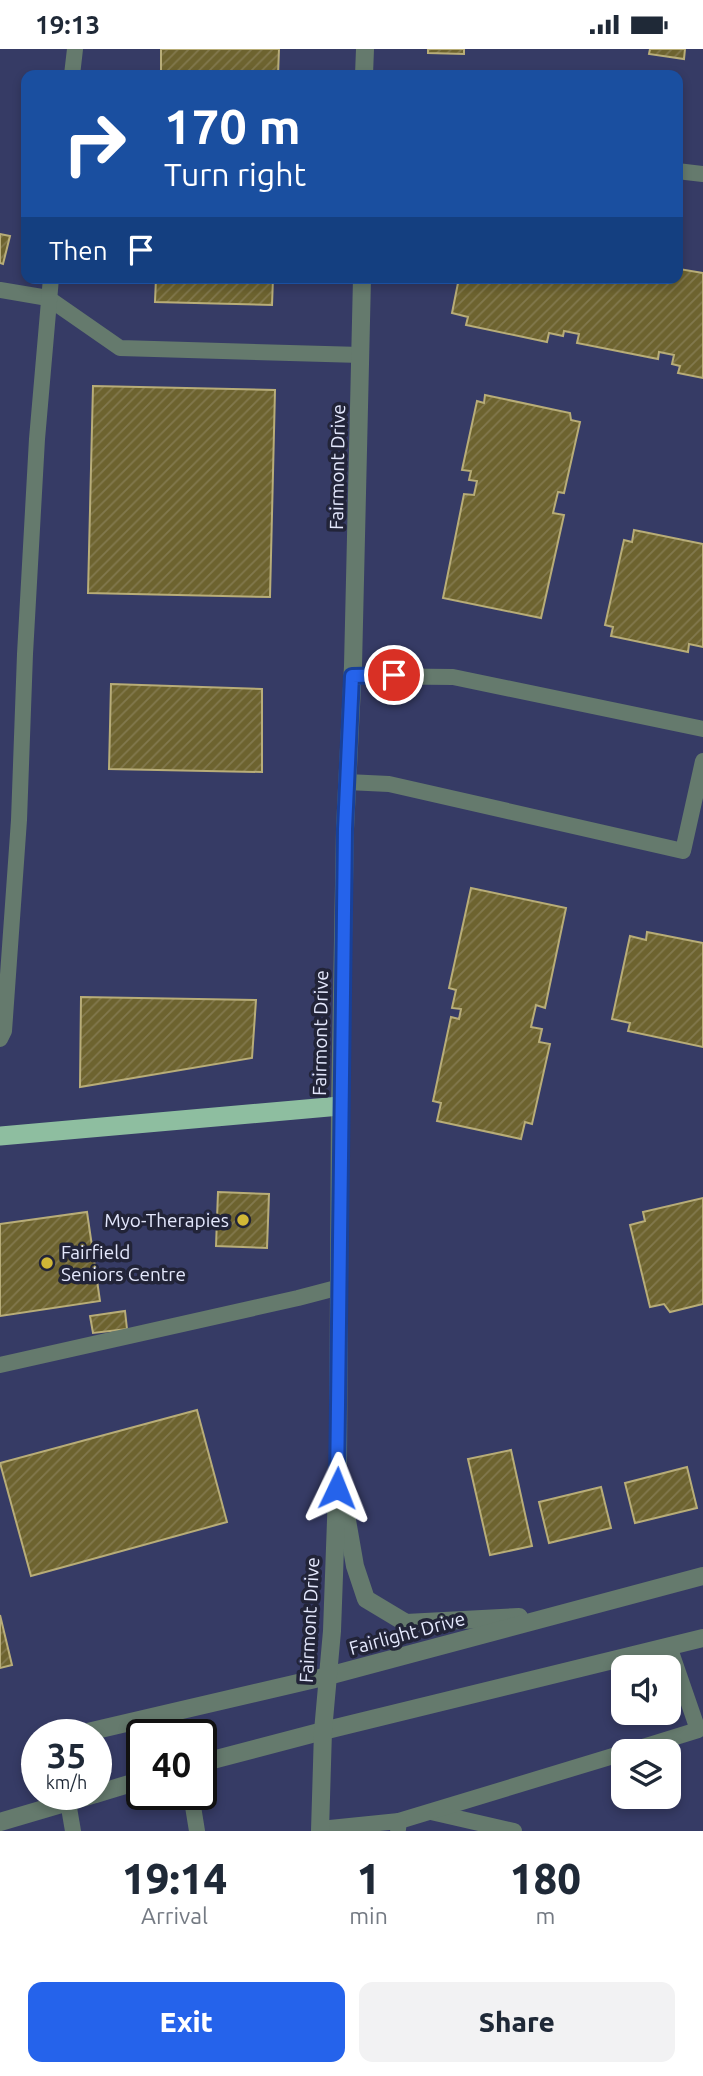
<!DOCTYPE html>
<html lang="en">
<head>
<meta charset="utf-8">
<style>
	:root { --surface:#fff; --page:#f2f2f3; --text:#1f2937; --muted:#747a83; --accent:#2563eb }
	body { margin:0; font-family:Ubuntu,sans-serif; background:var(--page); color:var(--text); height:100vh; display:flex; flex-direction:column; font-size:26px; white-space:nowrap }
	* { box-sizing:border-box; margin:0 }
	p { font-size:23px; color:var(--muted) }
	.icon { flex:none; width:38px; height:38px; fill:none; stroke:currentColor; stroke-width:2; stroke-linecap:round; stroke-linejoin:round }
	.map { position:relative; height:1782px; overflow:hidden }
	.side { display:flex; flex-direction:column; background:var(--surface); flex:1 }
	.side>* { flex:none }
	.guide { position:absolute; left:21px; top:21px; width:662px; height:214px; border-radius:14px; box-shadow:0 4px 10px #0003; background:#1a4fa0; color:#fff; overflow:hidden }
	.controls { position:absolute; left:611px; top:1606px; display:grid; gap:14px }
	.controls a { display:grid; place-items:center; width:70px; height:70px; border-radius:14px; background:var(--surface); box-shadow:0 4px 10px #0003; font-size:35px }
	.speed { position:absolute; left:21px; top:1670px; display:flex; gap:14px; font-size:35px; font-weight:700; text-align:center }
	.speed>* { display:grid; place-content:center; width:91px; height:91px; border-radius:50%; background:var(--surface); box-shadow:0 4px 10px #0003; line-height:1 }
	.speed small { font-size:18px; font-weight:400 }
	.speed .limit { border:4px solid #111; border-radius:10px; background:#fff; color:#111 }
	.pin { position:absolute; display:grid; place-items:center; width:60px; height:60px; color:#fff; margin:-30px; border:4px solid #fff; border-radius:50%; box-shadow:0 2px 7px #0007 }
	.me { position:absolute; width:77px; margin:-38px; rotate:2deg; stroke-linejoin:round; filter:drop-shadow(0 0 5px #0008) }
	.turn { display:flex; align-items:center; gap:24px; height:147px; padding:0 28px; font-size:32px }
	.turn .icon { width:91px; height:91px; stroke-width:2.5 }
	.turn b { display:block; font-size:49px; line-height:60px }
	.then { display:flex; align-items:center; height:66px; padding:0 28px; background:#0003; gap:14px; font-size:26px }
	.eta { display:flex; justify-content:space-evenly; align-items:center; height:119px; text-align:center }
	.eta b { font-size:42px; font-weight:800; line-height:49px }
	.primary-button { display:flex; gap:14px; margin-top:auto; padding:14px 28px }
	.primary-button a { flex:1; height:80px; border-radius:14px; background:var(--accent); color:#fff; font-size:28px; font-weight:800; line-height:80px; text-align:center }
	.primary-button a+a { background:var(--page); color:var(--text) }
	.status { display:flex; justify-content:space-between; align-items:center; height:49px; padding:0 35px; background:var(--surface); direction:ltr }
	.status svg { height:19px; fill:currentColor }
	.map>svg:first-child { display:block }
</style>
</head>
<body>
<div class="status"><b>19:13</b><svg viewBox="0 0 49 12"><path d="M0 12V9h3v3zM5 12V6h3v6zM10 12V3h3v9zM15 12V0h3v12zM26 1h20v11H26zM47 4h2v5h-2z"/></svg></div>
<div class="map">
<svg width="703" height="1782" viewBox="0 0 703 1782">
	<defs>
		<pattern id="building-hatch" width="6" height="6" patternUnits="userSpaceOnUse" patternTransform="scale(1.75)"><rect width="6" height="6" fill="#6d632f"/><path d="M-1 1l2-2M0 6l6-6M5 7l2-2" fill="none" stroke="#82794e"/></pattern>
	</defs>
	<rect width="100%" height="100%" fill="#363b65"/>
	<g fill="url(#building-hatch)" stroke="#b8ad78" stroke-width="2">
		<polygon points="161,0 279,0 278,26 161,26"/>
		<polygon points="428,0 464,0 464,5 428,4"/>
		<polygon points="650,0 685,0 684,10 649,5"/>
		<polygon points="0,185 10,187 3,215 0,214"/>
		<polygon points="677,208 681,209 679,220 703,224 703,329 678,324 680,317 672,315 674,306 659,303 658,310 577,294 579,285 564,282 563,287 549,284 547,293 466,276 468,268 452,264 459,229 677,229"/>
		<polygon points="156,229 273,229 272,256 155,253"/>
		<polygon points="93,337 275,341 270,548 88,544"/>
		<polygon points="485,346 570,364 571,371 580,373 564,444 558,443 553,464 564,466 541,569 443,549 464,445 474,446 477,432 469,431 471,422 462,421 477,352 484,354"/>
		<polygon points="634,481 703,495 703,598 689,595 688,603 611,587 613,578 605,576 624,491 632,493"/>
		<polygon points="111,635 262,640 262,723 109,720"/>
		<polygon points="471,839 566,859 545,959 536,956 531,978 542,980 539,993 550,995 532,1075 525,1073 521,1090 437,1072 441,1054 433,1052 451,968 459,970 461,960 452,959 456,941 449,939"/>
		<polygon points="647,883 703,894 703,998 628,982 630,974 612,970 630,887 646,891"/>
		<polygon points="81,948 256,951 252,1009 80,1038"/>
		<polygon points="218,1143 269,1145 267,1199 216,1197"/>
		<polygon points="703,1149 703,1255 670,1263 664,1255 650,1258 630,1176 645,1172 643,1163"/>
		<polygon points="87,1163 100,1252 0,1267 0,1175"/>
		<polygon points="125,1262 127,1280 93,1284 90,1267"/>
		<polygon points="197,1361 227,1473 31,1527 0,1414"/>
		<polygon points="511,1401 532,1497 490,1506 468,1410"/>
		<polygon points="687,1418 697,1459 635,1474 625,1434"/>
		<polygon points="601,1438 611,1479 549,1494 539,1453"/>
		<polygon points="0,1566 12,1616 0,1619"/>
	</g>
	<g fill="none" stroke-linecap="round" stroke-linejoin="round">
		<g stroke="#657a6d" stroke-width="16">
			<polyline points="72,26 75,0"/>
			<polyline points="677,122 703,125"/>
			<polyline points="0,241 48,249 120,299 361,306"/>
			<polyline points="352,627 453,628 703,680"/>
			<polyline points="347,733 389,735 683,802 703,712"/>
			<polyline points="0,990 4,982 19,771 25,605 37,390 51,229"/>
			<polyline points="0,1316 298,1249 340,1238"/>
			<polyline points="627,1703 698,1681 669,1597"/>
			<polyline points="191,1745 197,1782"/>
			<polyline points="68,1753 73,1782"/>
			<polyline points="431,1763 514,1782"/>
			<polyline points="399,1772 623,1704"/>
			<polyline points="320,1780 399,1772 398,1780"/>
		</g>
		<polyline stroke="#657a6d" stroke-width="18" points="79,1685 328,1627"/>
		<g stroke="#657a6d" stroke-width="18">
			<polyline points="364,26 365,0"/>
			<polyline points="344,1454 355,1517 366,1550 406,1574 519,1568"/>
			<polyline points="328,1627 703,1527"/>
			<polyline points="201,1714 323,1682 703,1589"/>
			<polyline points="96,1745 142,1731"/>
			<polyline points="0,1773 95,1745"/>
			<polyline points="320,1782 323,1682 332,1582 338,1416 340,1057 345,780 353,617 362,229"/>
		</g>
		<polyline stroke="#8ebea0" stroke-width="19" points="0,1087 340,1057"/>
	</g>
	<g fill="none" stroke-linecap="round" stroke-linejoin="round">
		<g stroke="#184099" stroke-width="18">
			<polyline id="route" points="337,1439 345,780 352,627 394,626"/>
		</g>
		<use href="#route" stroke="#2563eb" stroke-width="12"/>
	</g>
	<g fill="#d1b736" stroke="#222438" stroke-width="2.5">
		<circle cx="243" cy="1171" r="7"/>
		<circle cx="47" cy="1214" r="7"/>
	</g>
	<g text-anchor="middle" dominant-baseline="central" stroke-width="7" stroke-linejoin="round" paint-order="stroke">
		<g font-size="19" fill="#e4e8fd" stroke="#222438">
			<text transform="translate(337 418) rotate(-89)">Fairmont Drive</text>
			<text transform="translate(320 984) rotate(-89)">Fairmont Drive</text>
			<text transform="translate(309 1571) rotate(-87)">Fairmont Drive</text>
			<text transform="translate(407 1584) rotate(-15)">Fairlight Drive</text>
		</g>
		<g font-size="19" fill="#e4e8fd" stroke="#222438" text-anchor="end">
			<text x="229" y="1171">Myo-Therapies</text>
			<text x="61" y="1203" text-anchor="start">Fairfield<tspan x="61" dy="22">Seniors Centre</tspan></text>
		</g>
	</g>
</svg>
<div class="controls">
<a><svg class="icon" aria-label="sound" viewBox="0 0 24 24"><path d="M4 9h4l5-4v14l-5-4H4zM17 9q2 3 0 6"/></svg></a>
<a><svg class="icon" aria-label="layers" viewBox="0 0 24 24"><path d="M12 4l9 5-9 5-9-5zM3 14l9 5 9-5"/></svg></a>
</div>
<div class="speed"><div>35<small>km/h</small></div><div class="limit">40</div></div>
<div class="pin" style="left:394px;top:626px;background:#d93025"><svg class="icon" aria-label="arrive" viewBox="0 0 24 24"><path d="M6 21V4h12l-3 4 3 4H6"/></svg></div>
<svg class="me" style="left:337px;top:1439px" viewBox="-20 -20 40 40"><path d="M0-17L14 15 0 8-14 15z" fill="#2563eb" stroke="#fff" stroke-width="4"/></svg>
<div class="guide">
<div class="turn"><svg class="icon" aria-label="right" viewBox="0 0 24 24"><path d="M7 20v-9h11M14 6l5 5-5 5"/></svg><div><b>170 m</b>Turn right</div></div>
<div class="then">Then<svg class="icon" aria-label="arrive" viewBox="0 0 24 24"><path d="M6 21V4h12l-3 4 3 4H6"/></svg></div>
</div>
</div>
<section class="side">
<div class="eta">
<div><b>19:14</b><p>Arrival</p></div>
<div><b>1</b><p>min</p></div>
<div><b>180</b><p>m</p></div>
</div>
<div class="primary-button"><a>Exit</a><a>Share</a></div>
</section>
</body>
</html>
